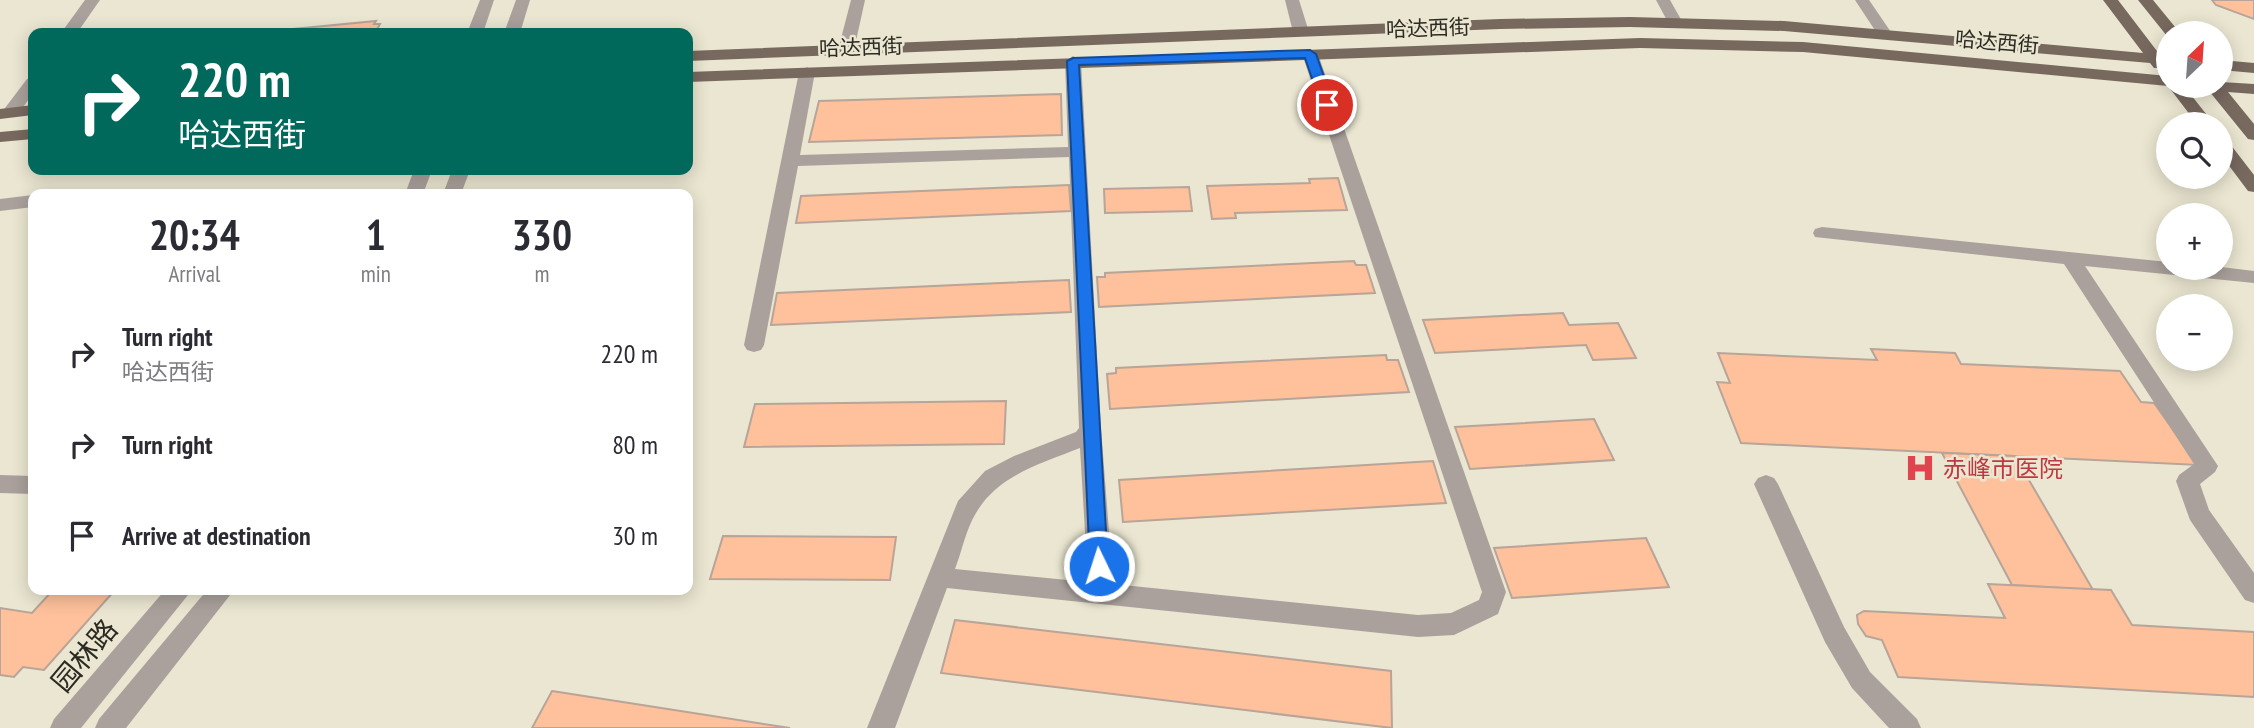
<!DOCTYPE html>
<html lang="en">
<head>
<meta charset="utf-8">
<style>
	:root { --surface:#fff; --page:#f2f2f3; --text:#2b2b33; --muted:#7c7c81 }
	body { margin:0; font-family:"PT Sans Narrow","Noto Sans SC",sans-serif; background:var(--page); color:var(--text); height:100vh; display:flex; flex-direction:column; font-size:26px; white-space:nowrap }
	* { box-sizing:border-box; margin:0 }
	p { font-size:23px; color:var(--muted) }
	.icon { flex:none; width:38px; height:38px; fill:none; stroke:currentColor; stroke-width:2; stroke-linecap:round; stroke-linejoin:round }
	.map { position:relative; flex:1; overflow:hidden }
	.panel { position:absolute; left:28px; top:189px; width:665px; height:406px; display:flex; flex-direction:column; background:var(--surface); border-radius:14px; box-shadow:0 4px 18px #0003 }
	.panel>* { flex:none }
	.guide { position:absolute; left:28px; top:28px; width:665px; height:147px; border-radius:14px; box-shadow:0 4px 18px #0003; background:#00695c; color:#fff; overflow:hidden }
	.needle { width:46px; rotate:25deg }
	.fabs { position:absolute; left:2156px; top:21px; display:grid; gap:14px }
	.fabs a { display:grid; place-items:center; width:77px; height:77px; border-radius:50%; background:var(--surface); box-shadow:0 4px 18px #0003; font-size:35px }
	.pin { position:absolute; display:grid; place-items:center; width:60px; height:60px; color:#fff; margin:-30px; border:4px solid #fff; border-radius:50%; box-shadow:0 2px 7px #0007 }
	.me { position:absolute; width:77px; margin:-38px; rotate:356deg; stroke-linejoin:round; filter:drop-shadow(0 0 5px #0008) }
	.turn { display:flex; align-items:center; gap:24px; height:147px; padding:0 35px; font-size:32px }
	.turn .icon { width:91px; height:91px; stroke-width:2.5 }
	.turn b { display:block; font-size:49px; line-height:60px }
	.eta { display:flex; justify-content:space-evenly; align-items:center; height:119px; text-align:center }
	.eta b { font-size:42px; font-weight:700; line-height:49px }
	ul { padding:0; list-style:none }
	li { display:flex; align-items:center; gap:21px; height:91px; padding:0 35px }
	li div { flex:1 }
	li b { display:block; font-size:26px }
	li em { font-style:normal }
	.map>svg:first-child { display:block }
</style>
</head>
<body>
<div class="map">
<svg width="2254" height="728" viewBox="0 0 2254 728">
	<rect width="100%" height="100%" fill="#eae6d1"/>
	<g fill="#fec19b" stroke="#b8a498" stroke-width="2">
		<polygon points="2212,0 2254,0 2254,19 2216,5"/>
		<polygon points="376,21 374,24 380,24 375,33 252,33"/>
		<polygon points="1061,94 1062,135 809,142 819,101"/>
		<polygon points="1338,178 1347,210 1235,213 1236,218 1212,219 1207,186 1310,183 1309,179"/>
		<polygon points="1069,185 1071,211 796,223 801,196"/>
		<polygon points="1189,187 1192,211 1105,213 1104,189"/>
		<polygon points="1354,261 1356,265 1366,265 1375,293 1099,307 1097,277 1105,277 1105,273"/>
		<polygon points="1069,280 1071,312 771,325 777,293"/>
		<polygon points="1563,313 1569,325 1618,323 1636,358 1593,360 1586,345 1435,353 1423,320"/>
		<polygon points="1871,349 1955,353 1961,364 2120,371 2141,402 2154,403 2198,465 1741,443 1717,382 1730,383 1718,353 1877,360"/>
		<polygon points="1386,355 1387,360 1398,360 1409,392 1110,409 1107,374 1116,373 1116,368"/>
		<polygon points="1006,401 1004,444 744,447 755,404"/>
		<polygon points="1594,419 1614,460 1470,469 1455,427"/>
		<polygon points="1942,453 2015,456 2093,590 2012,585"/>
		<polygon points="1433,461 1446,503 1123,522 1119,480"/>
		<polygon points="723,536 896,537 890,580 710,579"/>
		<polygon points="1646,538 1669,587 1512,598 1494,548"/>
		<polygon points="1988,584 2111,590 2132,625 2254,632 2254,697 1898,677 1882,640 1866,636 1858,624 1857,615 1864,611 2005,618"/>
		<polygon points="53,590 115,590 44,670 23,667 14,677 0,675 0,608 32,613"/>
		<polygon points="955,620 1391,671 1392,728 941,673"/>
		<polygon points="552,691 790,728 532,728"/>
	</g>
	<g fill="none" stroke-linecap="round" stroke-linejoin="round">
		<g fill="#aaa19c" fill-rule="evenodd">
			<polygon points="85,0 100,0 77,33 61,33"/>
			<polygon points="480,0 494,0 483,33 467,33"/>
			<polygon points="516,0 530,0 520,33 504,33"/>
			<polygon points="851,0 865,0 854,50 846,55 838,50"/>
			<polygon points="1285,0 1299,0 1309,32 1306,35 1296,35 1293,32"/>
			<polygon points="1656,0 1670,0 1683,23 1680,26 1670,26"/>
			<polygon points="1855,0 1869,0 1893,35 1890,38 1880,38"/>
			<path d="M 1310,49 L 1318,54 L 1506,592 L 1498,614 L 1454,635 L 1418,637 L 947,588 L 895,728 L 867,728 L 958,501 L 985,471 L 1014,456 L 1076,432 L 1079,428 L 1069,157 L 798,166 L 764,345 L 761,350 L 754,352 L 747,350 L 744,345 L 799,72 L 807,67 L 815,72 L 800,155 L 1068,147 L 1065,61 L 1073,56 L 1081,61 L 1101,428 L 1113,584 L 1418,615 L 1451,613 L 1479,600 L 1482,592 L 1302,54 ZM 1080,448 L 1088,582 L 955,569 C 962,551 966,529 976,513 C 998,475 1042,463 1080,448 Z"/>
			<polygon points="33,77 33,93 17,116 5,116 3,112 5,108 27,79"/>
			<polygon points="414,170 432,170 423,194 405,194"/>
			<polygon points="452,170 470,170 461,194 443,194"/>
			<polygon points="33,195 33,207 0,211 0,199"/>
			<polygon points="1822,227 2168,262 2168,268 2221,267 2254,271 2254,283 2085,266 2218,466 2215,472 2200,484 2209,510 2254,573 2254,603 2245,600 2190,520 2176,481 2179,475 2194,464 2064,264 1815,237 1813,233 1815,229"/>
			<polygon points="0,475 33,476 33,494 0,493"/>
			<polygon points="1766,475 1774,478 1778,484 1844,627 1870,672 1917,719 1921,728 1889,728 1852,688 1825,642 1754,484 1758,478"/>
			<polygon points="165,590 192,590 81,728 50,728 54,719"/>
			<polygon points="207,590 234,590 126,728 95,728 99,719"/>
		</g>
		<g fill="#78695f" fill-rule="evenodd">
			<polygon points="2103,0 2118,0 2160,55 2168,55 2166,68 2154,68 2150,63 1784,31 1630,27 1500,29 688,61 688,51 1500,19 1630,17 1784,21 2143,53"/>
			<polygon points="2138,0 2153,0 2180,33 2168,33 2167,36"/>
			<polygon points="1640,38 1803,42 2168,76 2168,86 2184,86 2214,124 2197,124 2168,86 1803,52 1640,48 688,82 688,72"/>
			<polygon points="2221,60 2254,63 2254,73 2221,70"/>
			<polygon points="2221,82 2254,84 2254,94 2228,92 2254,124 2254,140 2248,139 2205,86 2221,86"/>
			<polygon points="33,105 33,115 0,119 0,109"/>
			<polygon points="33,129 33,139 0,142 0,132"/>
			<polygon points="2221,139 2227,140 2254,175 2254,192 2248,191 2221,155"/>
		</g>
	</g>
	<polygon fill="#1a73e8" stroke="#114b97" stroke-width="2" points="1310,50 1316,54 1334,105 1332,108 1323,108 1321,105 1305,58 1079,65 1108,566 1106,572 1099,574 1093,572 1090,566 1067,61 1073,58"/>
	<defs>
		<g id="hospital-bare" transform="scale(2.415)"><path d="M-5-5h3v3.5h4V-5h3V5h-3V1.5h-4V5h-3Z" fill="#e0444e" stroke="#eae6d1" stroke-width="2.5" paint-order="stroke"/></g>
	</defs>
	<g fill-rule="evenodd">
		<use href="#hospital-bare" x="1920" y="468"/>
	</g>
	<g text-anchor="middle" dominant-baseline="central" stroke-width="5" stroke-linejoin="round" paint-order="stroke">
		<g font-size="21" fill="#2c2b23" stroke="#eae6d1">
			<text transform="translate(1428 28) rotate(-2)">哈达西街</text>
			<text transform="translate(1997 42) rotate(5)">哈达西街</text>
			<text transform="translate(861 47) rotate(-2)">哈达西街</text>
		</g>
		<g font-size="24" fill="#be3a42" stroke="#eae6d1" text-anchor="start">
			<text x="1943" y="468">赤峰市医院</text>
		</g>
		<g font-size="28" fill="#2c2b23" stroke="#eae6d1">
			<text transform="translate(84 655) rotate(-50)">园林路</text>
		</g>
	</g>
</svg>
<div class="fabs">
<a><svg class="needle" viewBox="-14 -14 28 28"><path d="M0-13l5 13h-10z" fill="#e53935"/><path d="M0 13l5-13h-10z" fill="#7c7c81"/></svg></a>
<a><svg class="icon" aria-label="search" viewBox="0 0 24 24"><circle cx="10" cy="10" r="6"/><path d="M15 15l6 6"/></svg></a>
<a>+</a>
<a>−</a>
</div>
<div class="pin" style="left:1327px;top:105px;background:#d93025"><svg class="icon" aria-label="arrive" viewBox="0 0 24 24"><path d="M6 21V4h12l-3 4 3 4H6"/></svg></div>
<svg class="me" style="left:1099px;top:566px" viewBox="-20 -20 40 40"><circle r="17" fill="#1a73e8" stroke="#fff" stroke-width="3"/><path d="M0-11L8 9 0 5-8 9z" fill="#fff"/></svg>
<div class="guide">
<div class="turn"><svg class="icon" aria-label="right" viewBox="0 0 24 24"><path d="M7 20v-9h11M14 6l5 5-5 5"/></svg><div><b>220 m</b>哈达西街</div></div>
</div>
<section class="panel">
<div class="eta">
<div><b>20:34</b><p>Arrival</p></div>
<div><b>1</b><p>min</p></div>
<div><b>330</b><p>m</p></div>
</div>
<ul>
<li><svg class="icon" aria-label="right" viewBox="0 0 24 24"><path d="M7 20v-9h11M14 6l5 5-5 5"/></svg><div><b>Turn right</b><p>哈达西街</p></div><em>220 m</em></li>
<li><svg class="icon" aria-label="right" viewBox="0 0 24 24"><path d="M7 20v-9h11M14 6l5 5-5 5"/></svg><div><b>Turn right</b></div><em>80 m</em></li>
<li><svg class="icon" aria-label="arrive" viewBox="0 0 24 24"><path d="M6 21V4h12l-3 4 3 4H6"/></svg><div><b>Arrive at destination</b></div><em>30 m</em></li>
</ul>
</section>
</div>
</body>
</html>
